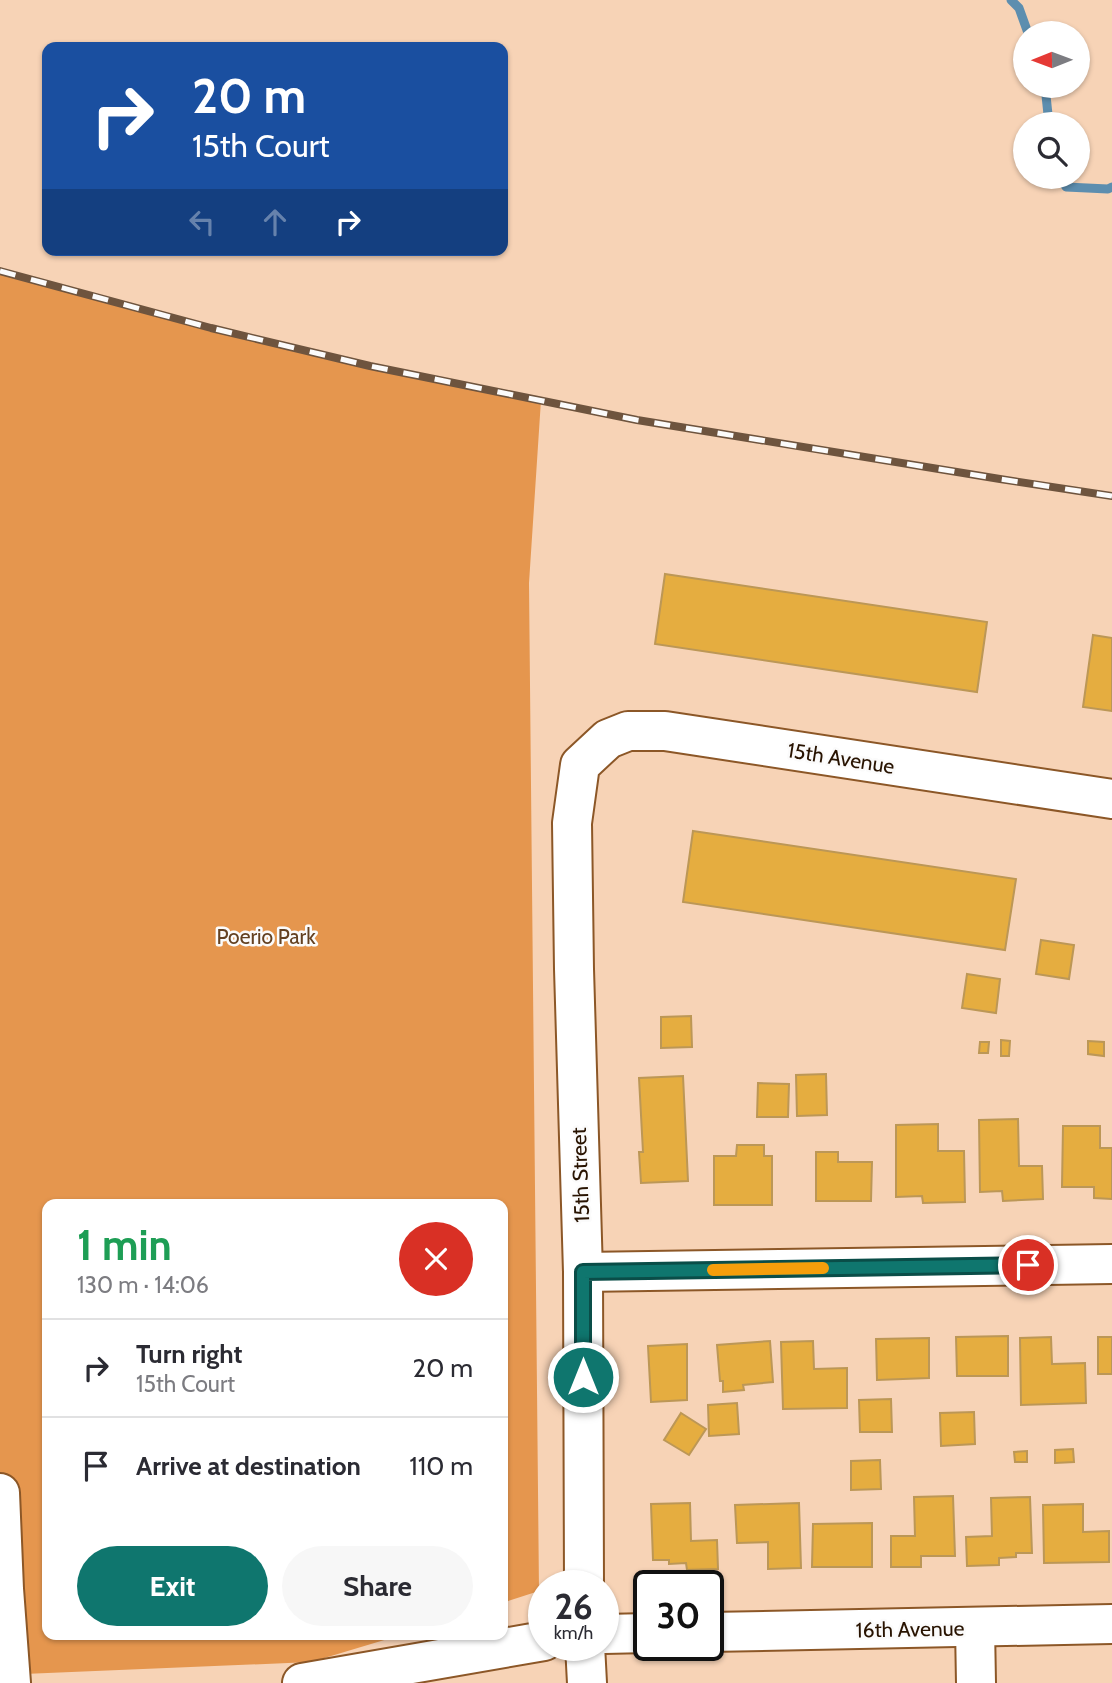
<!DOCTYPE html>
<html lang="en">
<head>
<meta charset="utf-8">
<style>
	:root { --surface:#fff; --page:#f7f7f7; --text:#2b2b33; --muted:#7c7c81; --line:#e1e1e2; --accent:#0f766e }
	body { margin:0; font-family:Cabin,sans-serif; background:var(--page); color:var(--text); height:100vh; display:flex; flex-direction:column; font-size:26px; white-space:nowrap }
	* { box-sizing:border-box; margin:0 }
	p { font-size:23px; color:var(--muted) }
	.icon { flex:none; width:38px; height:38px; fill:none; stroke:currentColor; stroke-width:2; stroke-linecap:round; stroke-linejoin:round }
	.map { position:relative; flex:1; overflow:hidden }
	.panel { position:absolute; left:42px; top:1199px; width:466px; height:441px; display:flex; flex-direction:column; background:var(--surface); border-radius:14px; box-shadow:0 2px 5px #0004 }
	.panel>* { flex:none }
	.top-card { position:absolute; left:42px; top:42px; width:466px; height:214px; border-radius:14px; box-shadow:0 2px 5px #0004; background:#1a4fa0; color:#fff; overflow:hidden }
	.needle { width:46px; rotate:269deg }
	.buttons { position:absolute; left:1013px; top:21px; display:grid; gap:14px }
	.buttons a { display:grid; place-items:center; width:77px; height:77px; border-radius:50%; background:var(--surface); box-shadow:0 2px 5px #0004; font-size:35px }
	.speed { position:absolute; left:528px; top:1570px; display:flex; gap:14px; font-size:35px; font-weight:700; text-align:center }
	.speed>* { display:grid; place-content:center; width:91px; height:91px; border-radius:50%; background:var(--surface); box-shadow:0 2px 5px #0004; line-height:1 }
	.speed small { font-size:18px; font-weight:400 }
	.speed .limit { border:4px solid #111; border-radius:10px; background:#fff; color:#111 }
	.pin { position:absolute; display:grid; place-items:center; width:60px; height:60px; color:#fff; margin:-30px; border:4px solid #fff; border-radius:50%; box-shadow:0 2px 7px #0007 }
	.me { position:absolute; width:77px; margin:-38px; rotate:0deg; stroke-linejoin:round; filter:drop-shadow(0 0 5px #0008) }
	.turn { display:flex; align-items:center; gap:24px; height:147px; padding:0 35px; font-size:32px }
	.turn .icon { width:91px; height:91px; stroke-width:2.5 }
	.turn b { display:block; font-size:49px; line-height:60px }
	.lanes { display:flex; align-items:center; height:66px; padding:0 35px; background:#0003; justify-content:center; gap:35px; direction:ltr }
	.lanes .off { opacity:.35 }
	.round { display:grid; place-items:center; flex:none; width:74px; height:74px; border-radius:37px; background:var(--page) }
	.summary { display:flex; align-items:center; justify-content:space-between; height:119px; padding:0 35px }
	h1 { font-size:42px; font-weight:700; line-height:52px; color:#1e9e55 }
	.cta { display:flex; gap:14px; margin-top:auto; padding:14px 35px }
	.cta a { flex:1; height:80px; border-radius:42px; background:var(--accent); color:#fff; font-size:28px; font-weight:700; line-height:80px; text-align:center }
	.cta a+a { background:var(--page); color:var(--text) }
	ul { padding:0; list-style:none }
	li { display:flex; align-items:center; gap:21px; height:98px; padding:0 35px; border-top:2px solid var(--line) }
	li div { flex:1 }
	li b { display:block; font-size:26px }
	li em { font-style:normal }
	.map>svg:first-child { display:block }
</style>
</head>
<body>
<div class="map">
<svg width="1112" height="1683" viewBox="0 0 1112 1683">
	<rect width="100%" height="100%" fill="#f7d3b6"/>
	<polygon fill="#e5964e" points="0,271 211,328 370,366 541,400 529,583 539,1591 502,1603 502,1204 47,1204 47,1634 401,1635 311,1662 0,1675"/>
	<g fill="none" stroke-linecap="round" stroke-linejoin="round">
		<g stroke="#5d8eaf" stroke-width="9">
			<polyline points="1011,0 1019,8 1028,33"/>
			<polyline points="1045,86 1049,124"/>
			<polyline points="1060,177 1066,187 1108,189 1112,187"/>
		</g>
	</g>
	<g fill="#e5ad40" stroke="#bc9756" stroke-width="2">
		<polygon points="665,574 987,622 977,692 655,644"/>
		<polygon points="1093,635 1112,638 1112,711 1083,707"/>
		<polygon points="693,831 1016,879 1005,950 683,902"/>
		<polygon points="1041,940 1074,945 1069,979 1036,974"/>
		<polygon points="967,974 1000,979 996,1013 962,1008"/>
		<polygon points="691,1016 692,1047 661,1048 661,1017"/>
		<polygon points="1001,1040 1010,1041 1009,1056 1001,1056"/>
		<polygon points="1088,1041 1104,1042 1104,1056 1088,1054"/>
		<polygon points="980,1042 989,1042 988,1053 979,1053"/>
		<polygon points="826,1074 827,1115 797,1116 796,1075"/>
		<polygon points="683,1076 688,1181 641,1183 639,1152 643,1152 639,1078"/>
		<polygon points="758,1083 789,1084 788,1117 757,1117"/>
		<polygon points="1018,1119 1019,1166 1042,1166 1043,1199 1003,1201 1002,1191 980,1192 979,1120"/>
		<polygon points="938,1124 938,1151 964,1151 965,1202 923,1203 922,1196 896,1197 896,1125"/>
		<polygon points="1063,1126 1100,1126 1100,1148 1112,1148 1112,1199 1094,1198 1094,1187 1062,1187"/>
		<polygon points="737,1145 764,1145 764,1156 772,1156 772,1205 714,1205 714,1156 736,1156"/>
		<polygon points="816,1152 838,1152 838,1162 872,1162 871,1201 816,1201"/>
		<polygon points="1008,1336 1008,1376 957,1376 956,1337"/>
		<polygon points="1051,1337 1052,1364 1085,1363 1086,1403 1021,1405 1020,1338"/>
		<rect x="1098" y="1337" width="14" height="37"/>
		<polygon points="929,1338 929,1378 877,1380 876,1339"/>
		<polygon points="770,1341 773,1382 743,1385 744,1390 723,1392 723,1381 720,1381 717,1345"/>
		<polygon points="813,1341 814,1369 847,1368 847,1408 783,1409 781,1342"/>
		<polygon points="687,1344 687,1400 651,1402 648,1346"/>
		<polygon points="891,1399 892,1432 860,1432 859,1400"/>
		<polygon points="737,1403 739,1434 709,1436 708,1405"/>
		<polygon points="974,1412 975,1444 941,1446 940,1413"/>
		<polygon points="681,1413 706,1429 689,1455 664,1440"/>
		<polygon points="1073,1449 1074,1462 1055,1463 1055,1450"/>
		<polygon points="1027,1451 1027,1462 1015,1462 1014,1452"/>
		<polygon points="880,1460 881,1489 851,1490 851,1461"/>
		<polygon points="953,1496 955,1556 921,1556 921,1567 891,1567 891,1536 915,1536 914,1497"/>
		<polygon points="1030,1497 1032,1553 1016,1553 1016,1557 999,1558 999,1565 967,1566 966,1537 992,1536 991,1498"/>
		<polygon points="690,1503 691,1541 717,1540 718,1569 687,1570 686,1563 669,1564 669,1560 653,1560 651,1504"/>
		<polygon points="799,1503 801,1568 768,1569 768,1542 737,1543 735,1505"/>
		<polygon points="1083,1504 1083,1532 1109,1531 1109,1562 1044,1563 1043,1505"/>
		<polygon points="872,1523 872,1567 812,1567 813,1524"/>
	</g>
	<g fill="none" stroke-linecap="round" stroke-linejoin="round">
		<g stroke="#8c5727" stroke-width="42">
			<g id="minor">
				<polyline points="583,1272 1112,1264"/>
				<polyline points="0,1493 4,1589 11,1683"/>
				<polyline points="584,1586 583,1272 574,969 572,823 580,765 608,739 628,731 665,731 1112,799"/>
				<polyline points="975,1627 976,1683"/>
				<polyline points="709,1632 1112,1624"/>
				<polyline points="604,1634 649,1633"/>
				<polyline points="585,1645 587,1683"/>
				<polyline points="302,1683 544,1641"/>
			</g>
		</g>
		<use href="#minor" stroke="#fff" stroke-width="38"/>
		<g stroke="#6e543e" stroke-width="8">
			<polyline id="rail" points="0,271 211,328 370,366 637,420 1000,479 1112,496"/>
		</g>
		<use href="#rail" stroke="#fbfbfb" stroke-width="5" stroke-dasharray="16" stroke-linecap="butt"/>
	</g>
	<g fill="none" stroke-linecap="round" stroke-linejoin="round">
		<g stroke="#0a4d48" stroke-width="18">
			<polyline id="route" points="583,1377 583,1272 1028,1265"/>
		</g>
		<use href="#route" stroke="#0f766e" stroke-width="12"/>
		<polyline stroke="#f59e0b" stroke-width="12" points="713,1270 823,1268"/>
	</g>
	<g text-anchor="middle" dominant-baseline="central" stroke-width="5" stroke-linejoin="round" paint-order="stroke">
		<g font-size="21" fill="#281301" stroke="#fbfbfb">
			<text transform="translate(841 758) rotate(9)">15th Avenue</text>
			<text transform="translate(580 1175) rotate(-92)">15th Street</text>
			<text transform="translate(910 1629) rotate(-1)">16th Avenue</text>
		</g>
		<g font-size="21" fill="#644121" stroke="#fbfbfb">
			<text x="266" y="936">Poerio Park</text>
		</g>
	</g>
</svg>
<div class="buttons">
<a><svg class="needle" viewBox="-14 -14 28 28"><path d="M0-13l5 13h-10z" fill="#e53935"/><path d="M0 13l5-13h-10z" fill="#7c7c81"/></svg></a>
<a><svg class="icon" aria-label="search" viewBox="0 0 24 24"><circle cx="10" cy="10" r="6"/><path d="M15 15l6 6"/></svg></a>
</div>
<div class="speed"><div>26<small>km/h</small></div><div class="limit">30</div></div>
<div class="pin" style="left:1028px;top:1265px;background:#d93025"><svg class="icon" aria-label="arrive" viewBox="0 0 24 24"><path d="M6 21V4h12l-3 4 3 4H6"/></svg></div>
<svg class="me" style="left:583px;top:1377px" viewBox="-20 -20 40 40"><circle r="17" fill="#0f766e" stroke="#fff" stroke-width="3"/><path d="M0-11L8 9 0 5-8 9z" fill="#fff"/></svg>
<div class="top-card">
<div class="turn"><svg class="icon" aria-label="right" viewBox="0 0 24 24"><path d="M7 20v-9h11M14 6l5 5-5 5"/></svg><div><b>20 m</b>15th Court</div></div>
<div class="lanes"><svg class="icon off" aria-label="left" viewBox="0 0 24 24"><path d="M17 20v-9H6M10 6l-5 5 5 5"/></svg><svg class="icon off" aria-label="ahead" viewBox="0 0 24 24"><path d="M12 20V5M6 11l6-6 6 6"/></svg><svg class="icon" aria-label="right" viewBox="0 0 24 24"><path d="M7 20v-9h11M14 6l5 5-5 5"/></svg></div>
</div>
<section class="panel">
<div class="summary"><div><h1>1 min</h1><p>130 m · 14:06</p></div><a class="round" style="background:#d93025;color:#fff"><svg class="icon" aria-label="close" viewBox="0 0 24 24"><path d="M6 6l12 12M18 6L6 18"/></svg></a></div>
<ul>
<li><svg class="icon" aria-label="right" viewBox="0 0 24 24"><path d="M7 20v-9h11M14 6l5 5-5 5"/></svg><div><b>Turn right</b><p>15th Court</p></div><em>20 m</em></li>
<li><svg class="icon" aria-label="arrive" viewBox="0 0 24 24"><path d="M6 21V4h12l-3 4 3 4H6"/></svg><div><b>Arrive at destination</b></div><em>110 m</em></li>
</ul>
<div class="cta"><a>Exit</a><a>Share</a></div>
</section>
</div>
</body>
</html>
